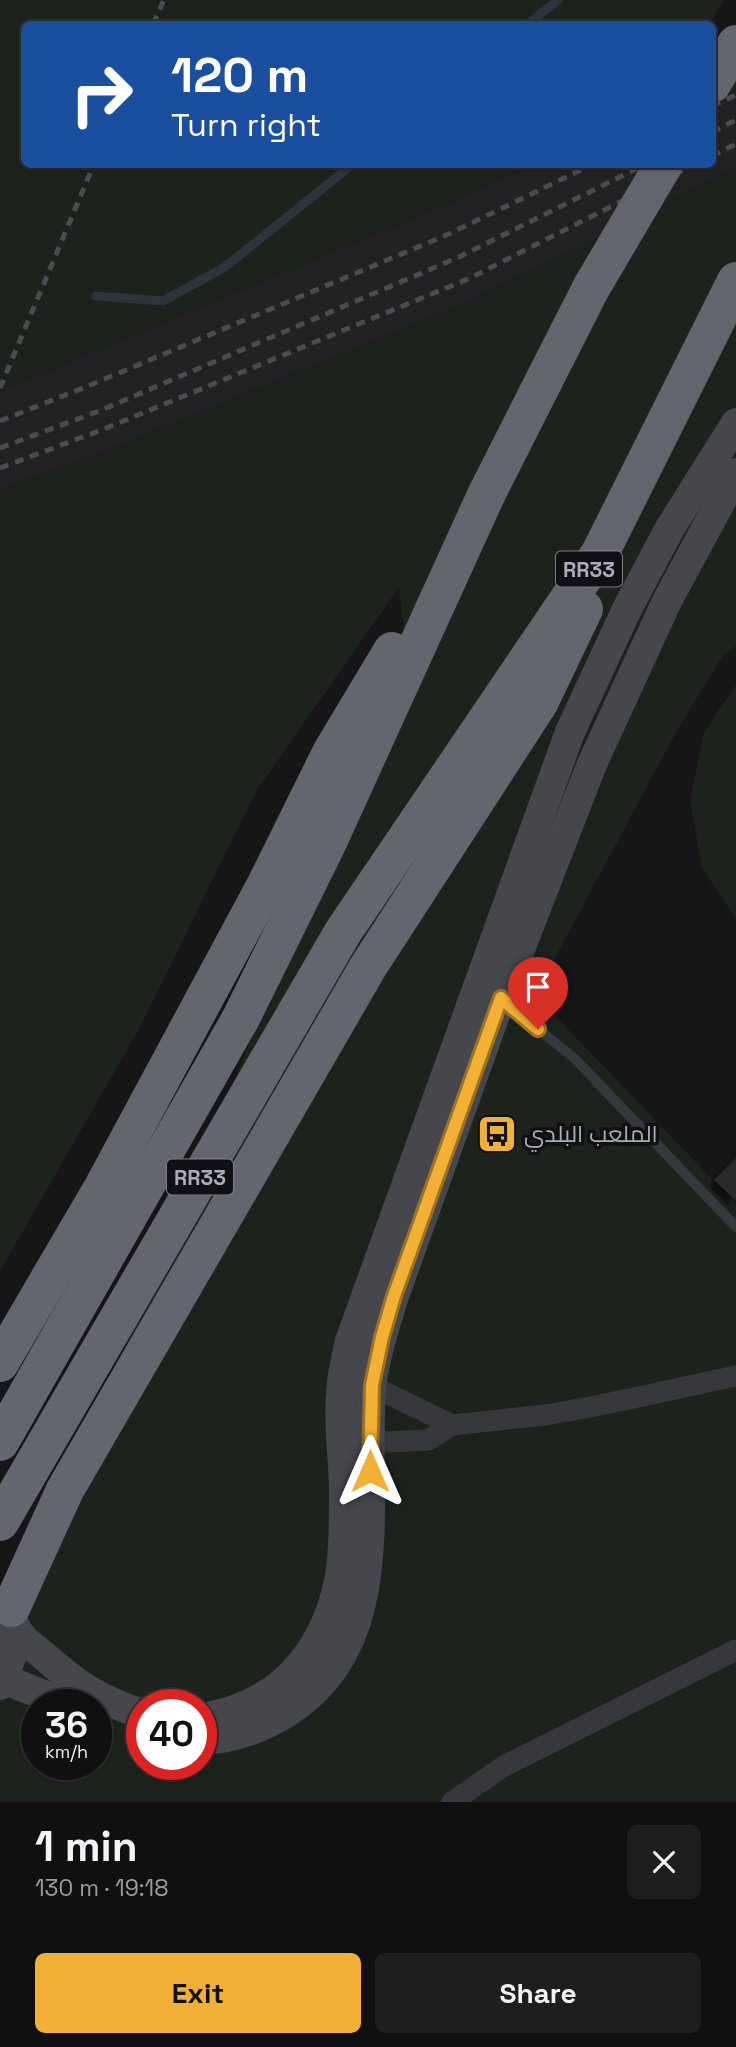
<!DOCTYPE html>
<html lang="en">
<head>
<meta charset="utf-8">
<style>
	:root { --surface:#101012; --page:#1e1e20; --text:#f1f3f6; --muted:#9c9d9f; --line:#303032; --accent:#f2b134 }
	body { margin:0; font-family:"Space Grotesk",Cairo,sans-serif; background:var(--page); color:var(--text); height:100vh; display:flex; flex-direction:column; font-size:26px; white-space:nowrap }
	* { box-sizing:border-box; margin:0 }
	p { font-size:23px; color:var(--muted) }
	.icon { flex:none; width:38px; height:38px; fill:none; stroke:currentColor; stroke-width:2; stroke-linecap:round; stroke-linejoin:round }
	.map { position:relative; height:1802px; overflow:hidden }
	.side { display:flex; flex-direction:column; background:var(--surface); flex:1 }
	.side>* { flex:none }
	.hud { position:absolute; left:21px; top:21px; width:695px; height:147px; border-radius:10px; box-shadow:0 2px 5px #0004,0 0 0 2px var(--line); background:#1a4fa0; color:#fff; overflow:hidden }
	.speed { position:absolute; left:21px; top:1689px; display:flex; gap:14px; font-size:35px; font-weight:700; text-align:center }
	.speed>* { display:grid; place-content:center; width:91px; height:91px; border-radius:50%; background:var(--surface); box-shadow:0 2px 5px #0004,0 0 0 2px var(--line); line-height:1 }
	.speed small { font-size:18px; font-weight:400 }
	.speed .limit { border:10px solid #d22; background:#fff; color:#111 }
	.pin { position:absolute; display:grid; place-items:center; width:60px; height:60px; color:#fff; margin:-72px -30px; border-radius:50% 50% 50% 0; rotate:-45deg; box-shadow:0 0 7px #0007 }
	.pin .icon { rotate:45deg }
	.me { position:absolute; width:77px; margin:-38px; rotate:0deg; stroke-linejoin:round; filter:drop-shadow(0 0 5px #0008) }
	.turn { display:flex; align-items:center; gap:24px; height:147px; padding:0 35px; font-size:32px }
	.turn .icon { width:91px; height:91px; stroke-width:2.5 }
	.turn b { display:block; font-size:49px; line-height:60px }
	.round { display:grid; place-items:center; flex:none; width:74px; height:74px; border-radius:10px; background:var(--page) }
	.overview { display:flex; align-items:center; justify-content:space-between; height:119px; padding:0 35px }
	h1 { font-size:42px; font-weight:800; line-height:52px }
	.action { display:flex; gap:14px; margin-top:auto; padding:14px 35px }
	.action a { flex:1; height:80px; border-radius:10px; background:var(--accent); color:#111; font-size:28px; font-weight:800; line-height:80px; text-align:center }
	.action a+a { background:var(--page); color:var(--text) }
	.map>svg:first-child { display:block }
</style>
</head>
<body>
<div class="map">
<svg width="736" height="1802" viewBox="0 0 736 1802">
	<defs>
		<filter id="shadow"><feDropShadow dx="-6" dy="6" stdDeviation="2" flood-color="#0009"/></filter>
	</defs>
	<rect width="100%" height="100%" fill="#161618"/>
	<polygon fill="#222225" points="736,60 736,166 588,243 475,299 109,450 0,489 0,391 438,208 530,165 712,164 712,73"/>
	<g fill="#1c231d" fill-rule="evenodd">
		<polygon points="0,0 724,0 709,24 24,24 24,164 530,165 438,208 0,391"/>
		<path d="M 736,166 L 736,646 L 722,657 L 679,727 L 535,995 L 736,1204 L 736,1802 L 0,1802 L 0,1606 L 97,1416 L 407,658 L 399,587 L 257,790 L 139,1029 L 0,1271 L 0,489 L 109,450 L 475,299 L 588,243 ZM 37,1704 L 96,1704 L 96,1764 L 37,1764 ZM 142,1704 L 201,1704 L 201,1764 L 142,1764 Z"/>
		<polygon points="736,685 736,919 702,868 690,800 704,732"/>
	</g>
	<g fill="none" stroke-linecap="round" stroke-linejoin="round">
		<g stroke="#2c353c" stroke-width="9">
			<polyline points="528,24 558,0"/>
			<polyline points="96,296 163,301 225,267 353,164"/>
		</g>
	</g>
	<polygon fill="#29292c" filter="url(#shadow)" points="736,1158 736,1201 714,1180"/>
	<g fill="none" stroke-linecap="round" stroke-linejoin="round">
		<polyline stroke="#37383d" stroke-width="10" points="503,1000 575,1059 736,1227"/>
		<g stroke="#37383d" stroke-width="21">
			<polyline points="360,1380 452,1425"/>
			<polyline points="359,1436 388,1442 428,1440 452,1425 545,1415 596,1406 736,1376"/>
			<polyline points="452,1802 504,1766 736,1650"/>
		</g>
		<g stroke="#45474d" stroke-width="30">
			<path d="M 14,1625 C 21,1639 32,1646 44,1656 C 77,1685 99,1700 142,1714"/>
			<polyline points="2,1682 6,1680 66,1704"/>
			<polyline points="0,1685 12,1655 13,1618"/>
			<path d="M 201,1718 C 277,1707 324,1655 339,1581 C 344,1556 344,1526 344,1501 C 345,1465 338,1430 341,1394 C 342,1376 346,1358 350,1341 L 570,732 L 627,609 L 670,528 L 736,423"/>
			<path d="M 201,1740 C 232,1739 260,1729 286,1713 C 397,1644 363,1499 371,1389 C 374,1358 385,1326 394,1296 L 501,998 L 592,764 L 666,603 L 736,473"/>
		</g>
		<g stroke="#63666e" stroke-width="38">
			<polyline points="712,84 736,44"/>
			<polyline points="0,1363 103,1187 264,888 332,751 392,651"/>
			<polyline points="0,1442 241,1018 327,844 487,493 591,288"/>
			<polyline points="0,1522 343,932 600,553 736,281"/>
			<polyline points="11,1608 65,1490 368,967 539,703 584,609"/>
		</g>
		<g stroke="#4a4c52" stroke-width="5" stroke-dasharray="9 7" stroke-linecap="butt">
			<polyline points="153,24 164,0"/>
			<polyline points="712,106 736,95"/>
			<polyline points="712,132 736,120"/>
			<polyline points="712,156 736,144"/>
			<polyline points="0,388 94,164"/>
			<polyline points="0,421 88,386 449,234 593,164"/>
			<polyline points="0,448 99,411 459,257 646,164"/>
			<polyline points="0,468 104,429 468,279 695,164"/>
		</g>
		<polyline stroke="#63666e" stroke-width="38" points="591,288 664,164"/>
	</g>
	<g fill="none" stroke-linecap="round" stroke-linejoin="round">
		<g stroke="#9d7322" stroke-width="18">
			<polyline id="route" points="370,1471 372,1385 382,1337 394,1296 501,998 538,1029"/>
		</g>
		<use href="#route" stroke="#f2b134" stroke-width="12"/>
	</g>
	<defs>
		<g id="bus-square" transform="scale(2.0125)"><rect x="-9" y="-9" width="18" height="18" rx="4" fill="#f2b134" stroke="#111113"/><path d="M-5-6H5V4H4V6H2V4H-2V6H-4V4H-5ZM-3.5-4V0h7V-4ZM-3.5 1.2v1.5H-2V1.2ZM2 1.2v1.5H3.5V1.2Z" fill="#111"/></g>
	</defs>
	<g fill-rule="evenodd">
		<use href="#bus-square" x="497" y="1134"/>
	</g>
	<g text-anchor="middle" dominant-baseline="central" stroke-width="7" stroke-linejoin="round" paint-order="stroke">
		<g fill="#111113" stroke="#7b7e86" stroke-width="2">
			<rect x="556" y="551.5" width="66" height="35" rx="5"/>
			<rect x="167" y="1159.5" width="66" height="35" rx="5"/>
		</g>
		<g font-size="21" font-weight="bold" fill="#a8adb8">
			<text x="589" y="569">RR33</text>
			<text x="200" y="1177">RR33</text>
		</g>
		<g font-size="23" fill="#a8adb8" stroke="#111113" text-anchor="start">
			<text x="524" y="1134">الملعب البلدي</text>
		</g>
	</g>
</svg>
<div class="speed"><div>36<small>km/h</small></div><div class="limit">40</div></div>
<div class="pin" style="left:538px;top:1029px;background:#d93025"><svg class="icon" aria-label="arrive" viewBox="0 0 24 24"><path d="M6 21V4h12l-3 4 3 4H6"/></svg></div>
<svg class="me" style="left:370px;top:1471px" viewBox="-20 -20 40 40"><path d="M0-17L14 15 0 8-14 15z" fill="#f2b134" stroke="#fff" stroke-width="4"/></svg>
<div class="hud">
<div class="turn"><svg class="icon" aria-label="right" viewBox="0 0 24 24"><path d="M7 20v-9h11M14 6l5 5-5 5"/></svg><div><b>120 m</b>Turn right</div></div>
</div>
</div>
<section class="side">
<div class="overview"><div><h1>1 min</h1><p>130 m · 19:18</p></div><a class="round"><svg class="icon" aria-label="close" viewBox="0 0 24 24"><path d="M6 6l12 12M18 6L6 18"/></svg></a></div>
<div class="action"><a>Exit</a><a>Share</a></div>
</section>
</body>
</html>
